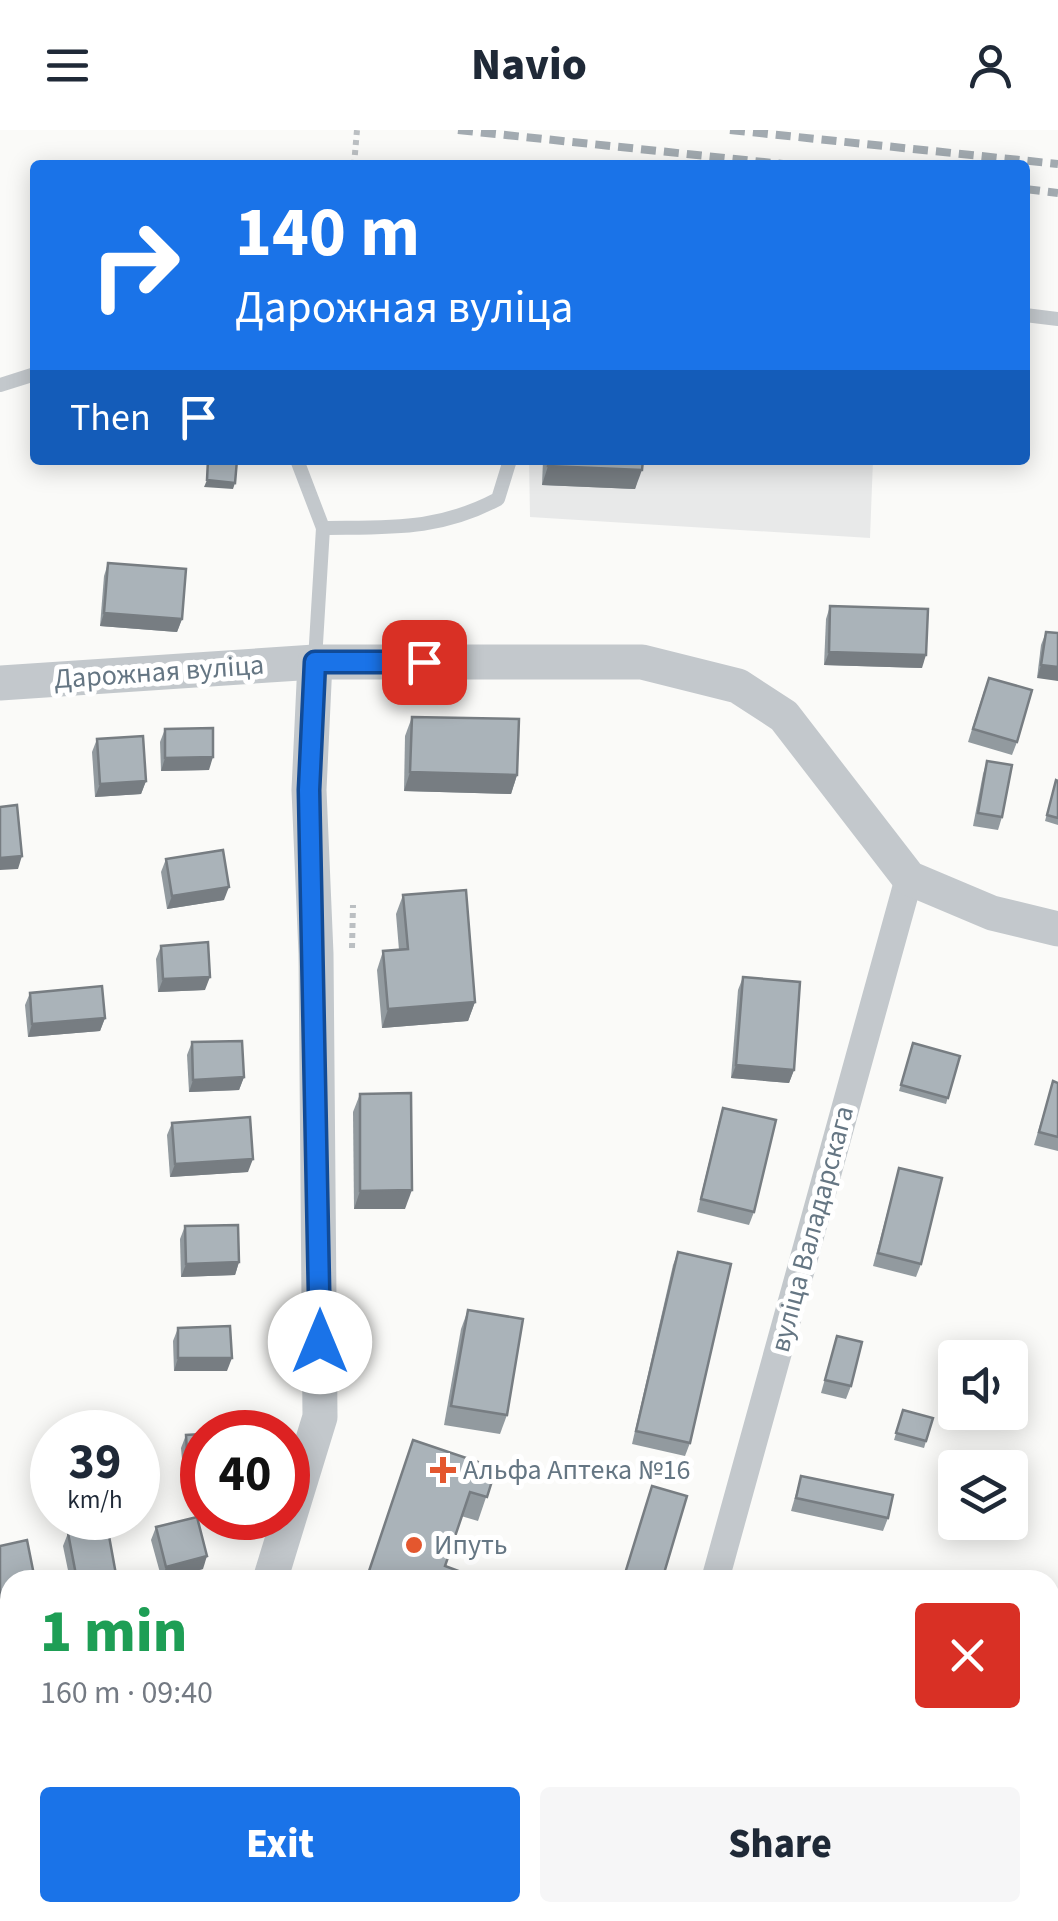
<!DOCTYPE html>
<html lang="en">
<head>
<meta charset="utf-8">
<style>
	:root { --surface:#fff; --page:#f6f6f7; --text:#1f2937; --muted:#747a83; --accent:#1a73e8 }
	body { margin:0; font-family:"Source Sans 3",sans-serif; background:var(--page); color:var(--text); height:100vh; display:flex; flex-direction:column; font-size:38px; white-space:nowrap }
	* { box-sizing:border-box; margin:0 }
	p { font-size:32px; color:var(--muted) }
	.icon { flex:none; width:55px; height:55px; fill:none; stroke:currentColor; stroke-width:2; stroke-linecap:round; stroke-linejoin:round }
	.map { position:relative; flex:1; overflow:hidden }
	.drawer { position:absolute; left:0px; top:1440px; width:1060px; height:352px; display:flex; flex-direction:column; background:var(--surface); border-radius:30px 30px 0 0; box-shadow:0 5px 25px #0003 }
	.drawer>* { flex:none }
	.guide { position:absolute; left:30px; top:30px; width:1000px; height:305px; border-radius:10px; box-shadow:0 5px 25px #0003; background:#1a73e8; color:#fff; overflow:hidden }
	.fabs { position:absolute; left:938px; top:1210px; display:grid; gap:20px }
	.fabs a { display:grid; place-items:center; width:90px; height:90px; border-radius:10px; background:var(--surface); box-shadow:0 5px 25px #0003; font-size:50px }
	.speed { position:absolute; left:30px; top:1280px; display:flex; gap:20px; font-size:50px; font-weight:700; text-align:center }
	.speed>* { display:grid; place-content:center; width:130px; height:130px; border-radius:50%; background:var(--surface); box-shadow:0 5px 25px #0003; line-height:1 }
	.speed small { font-size:25px; font-weight:400 }
	.speed .limit { border:15px solid #d22; background:#fff; color:#111 }
	.pin { position:absolute; display:grid; place-items:center; width:85px; height:85px; color:#fff; margin:-42px; border-radius:20px; box-shadow:0 5px 15px #0006 }
	.me { position:absolute; width:110px; margin:-55px; rotate:0deg; stroke-linejoin:round; filter:drop-shadow(0 0 8px #0008) }
	.turn { display:flex; align-items:center; gap:35px; height:210px; padding:0 40px; font-size:45px }
	.turn .icon { width:130px; height:130px; stroke-width:2.5 }
	.turn b { display:block; font-size:70px; line-height:85px }
	.then { display:flex; align-items:center; height:95px; padding:0 40px; background:#0003; gap:20px; font-size:38px }
	.round { display:grid; place-items:center; flex:none; width:105px; height:105px; border-radius:10px; background:var(--page) }
	.overview { display:flex; align-items:center; justify-content:space-between; height:170px; padding:0 40px }
	h1 { font-size:60px; font-weight:800; line-height:75px; color:#1e9e55 }
	.button { display:flex; gap:20px; margin-top:auto; padding:20px 40px }
	.button a { flex:1; height:115px; border-radius:10px; background:var(--accent); color:#fff; font-size:40px; font-weight:800; line-height:115px; text-align:center }
	.button a+a { background:var(--page); color:var(--text) }
	header { display:flex; justify-content:space-between; align-items:center; height:130px; padding:0 40px; background:var(--surface); font-size:45px; font-weight:800 }
	.map>svg:first-child { display:block }
</style>
</head>
<body>
<header><svg class="icon" aria-label="menu" viewBox="0 0 24 24"><path d="M4 6h16M4 12h16M4 18h16"/></svg>Navio<svg class="icon" aria-label="person" viewBox="0 0 24 24"><circle cx="12" cy="8" r="4"/><path d="M4 21q1-7 8-7t8 7"/></svg></header>
<div class="map">
<svg width="1058" height="1791" viewBox="0 0 1058 1791">
	<rect width="100%" height="100%" fill="#fafaf8"/>
	<polygon fill="#e8e9e9" points="529,330 873,330 870,408 530,387"/>
	<g fill="none" stroke-linecap="round" stroke-linejoin="round">
		<g stroke="#bbbfc2" stroke-width="6" stroke-dasharray="5 5" stroke-linecap="butt">
			<polyline points="354,35 357,0"/>
			<polyline points="352,818 353,775"/>
		</g>
		<g stroke="#c3c8cc" stroke-width="14">
			<polyline points="1025,185 1058,189"/>
			<polyline points="0,255 35,244"/>
			<polyline points="297,330 323,398"/>
			<path d="M 315,530 L 323,398 C 389,397 438,401 498,369 L 510,330"/>
		</g>
		<g stroke="#c3c8cc" stroke-width="28">
			<polyline points="715,1450 909,748"/>
			<polyline points="0,1544 10,1542"/>
			<polyline points="622,1791 624,1782"/>
		</g>
		<g stroke="#c3c8cc" stroke-width="35">
			<polyline points="0,553 315,532 642,532 738,556 784,586 909,748 992,783 1058,799"/>
			<polyline points="270,1450 320,1287 316,824 309,660 315,532"/>
			<polyline points="136,1791 140,1782"/>
		</g>
		<g stroke="#a2aab0" stroke-width="8" stroke-dasharray="15 8" stroke-linecap="butt">
			<polyline points="458,0 792,35"/>
			<polyline points="730,0 1058,34"/>
			<polyline points="1025,59 1058,63"/>
		</g>
	</g>
	<g fill="#929a9f">
		<polygon points="543,330 643,330 635,359 542,355"/>
		<polygon points="108,433 182,489 177,502 100,496 104,446"/>
		<polygon points="830,476 922,538 824,535 826,489"/>
		<polygon points="1046,502 1058,503 1037,548 1041,515"/>
		<polygon points="984,561 1017,612 1012,625 968,612"/>
		<polygon points="412,587 517,645 511,664 404,661 405,606"/>
		<polygon points="165,599 209,640 161,641 160,612"/>
		<polygon points="97,609 146,651 141,664 95,667 92,622"/>
		<polygon points="987,631 1002,687 998,700 973,696 983,644"/>
		<polygon points="1058,651 1058,695 1045,691 1054,657"/>
		<polygon points="166,729 224,770 167,779 161,742"/>
		<polygon points="403,765 475,872 468,891 382,898 377,840 383,821 399,820 396,784"/>
		<polygon points="161,816 205,860 158,862 156,829"/>
		<polygon points="743,847 794,940 789,953 731,948 738,860"/>
		<polygon points="30,863 105,888 100,901 28,907 25,875"/>
		<polygon points="192,912 244,947 239,960 189,962 187,925"/>
		<polygon points="913,913 960,926 946,974 899,961"/>
		<polygon points="1053,951 1058,953 1058,1021 1034,1015"/>
		<polygon points="360,964 405,1079 354,1079 353,982"/>
		<polygon points="723,978 754,1082 749,1095 697,1082 719,991"/>
		<polygon points="172,993 248,1042 170,1047 167,1005"/>
		<polygon points="899,1038 921,1134 916,1147 873,1136"/>
		<polygon points="185,1096 239,1132 235,1145 181,1147 180,1109"/>
		<polygon points="678,1122 690,1313 685,1326 632,1314 673,1135"/>
		<polygon points="468,1180 507,1285 500,1304 444,1295 461,1199"/>
		<polygon points="178,1198 227,1241 174,1241 173,1211"/>
		<polygon points="837,1206 851,1256 846,1269 821,1263"/>
		<polygon points="903,1280 933,1288 924,1318 894,1310"/>
		<polygon points="202,1304 184,1352 181,1318 186,1305"/>
		<polygon points="496,1338 478,1391 461,1386 445,1436 365,1450"/>
		<polygon points="801,1346 888,1388 883,1401 791,1381"/>
		<polygon points="156,1397 203,1439 162,1450 151,1410"/>
		<polygon points="68,1403 117,1450 70,1450 63,1416"/>
		<polygon points="1058,1504 1058,1518 1053,1516"/>
		<polygon points="1058,1719 1058,1769 1050,1767 1050,1723"/>
		<polygon points="10,1749 10,1782 53,1782 51,1788 47,1786 45,1791 0,1791 0,1786 5,1771 2,1770"/>
	</g>
	<g fill="#777d82">
		<polygon points="407,330 458,330 457,334 407,332"/>
		<polygon points="548,336 642,340 635,359 542,355"/>
		<polygon points="207,350 235,353 233,359 204,357"/>
		<polygon points="104,483 182,489 177,502 100,496"/>
		<polygon points="829,522 926,525 922,538 824,535"/>
		<polygon points="1041,535 1058,537 1058,551 1037,548"/>
		<polygon points="213,627 209,640 161,641 165,628"/>
		<polygon points="410,642 517,645 511,664 404,661"/>
		<polygon points="146,651 141,664 95,667 100,654"/>
		<polygon points="22,726 18,739 0,740 0,728"/>
		<polygon points="229,757 224,770 167,779 172,766"/>
		<polygon points="210,847 205,860 158,862 163,849"/>
		<polygon points="475,872 468,891 382,898 388,879"/>
		<polygon points="105,888 100,901 28,907 32,894"/>
		<polygon points="736,935 794,940 789,953 731,948"/>
		<polygon points="244,947 239,960 189,962 193,950"/>
		<polygon points="253,1029 248,1042 170,1047 175,1034"/>
		<polygon points="412,1060 405,1079 354,1079 360,1061"/>
		<polygon points="239,1132 235,1145 181,1147 186,1134"/>
		<polygon points="178,1228 232,1228 227,1241 174,1241"/>
		<polygon points="202,1338 202,1350 184,1352 188,1339"/>
		<polygon points="207,1426 203,1439 162,1450 166,1437"/>
		<polygon points="10,1480 10,1492 0,1494 3,1482"/>
	</g>
	<g fill="#aab3b9" stroke="#777d82" stroke-width="2.5">
		<polygon points="208,330 237,330 235,353 207,350"/>
		<polygon points="549,330 643,330 642,340 548,336"/>
		<polygon points="108,433 186,439 182,489 104,483"/>
		<polygon points="830,476 928,479 926,525 829,522"/>
		<polygon points="1046,502 1058,503 1058,537 1041,535"/>
		<polygon points="989,548 1032,560 1017,612 973,599"/>
		<polygon points="412,587 519,589 517,645 410,642"/>
		<polygon points="213,598 213,627 165,628 165,599"/>
		<polygon points="143,606 146,651 100,654 97,609"/>
		<polygon points="987,631 1012,635 1002,687 978,683"/>
		<polygon points="1056,650 1058,651 1058,688 1047,685"/>
		<polygon points="17,675 22,726 0,728 0,677"/>
		<polygon points="223,720 229,757 172,766 166,729"/>
		<polygon points="466,760 475,872 388,879 383,821 408,819 403,765"/>
		<polygon points="208,812 210,847 163,849 161,816"/>
		<polygon points="743,847 800,852 794,940 736,935"/>
		<polygon points="102,856 105,888 32,894 30,863"/>
		<polygon points="242,911 244,947 193,950 192,912"/>
		<polygon points="913,913 960,926 948,968 901,955"/>
		<polygon points="1053,951 1058,953 1058,1007 1039,1002"/>
		<polygon points="411,963 412,1060 360,1061 360,964"/>
		<polygon points="723,978 776,990 754,1082 701,1069"/>
		<polygon points="250,987 253,1029 175,1034 172,993"/>
		<polygon points="899,1038 942,1048 921,1134 878,1123"/>
		<polygon points="238,1095 239,1132 186,1134 185,1096"/>
		<polygon points="678,1122 731,1134 690,1313 636,1301"/>
		<polygon points="468,1180 523,1189 507,1285 451,1276"/>
		<polygon points="230,1196 232,1228 178,1228 178,1198"/>
		<polygon points="837,1206 862,1212 851,1256 825,1250"/>
		<polygon points="903,1280 933,1288 926,1311 896,1303"/>
		<polygon points="202,1304 202,1338 188,1339 186,1305"/>
		<polygon points="413,1310 496,1338 487,1367 470,1362 445,1436 472,1446 471,1450 366,1450"/>
		<polygon points="801,1346 893,1365 888,1388 796,1368"/>
		<polygon points="652,1356 687,1366 662,1450 623,1450"/>
		<polygon points="197,1387 207,1426 166,1437 156,1397"/>
		<polygon points="107,1395 117,1450 77,1450 68,1403"/>
		<polygon points="27,1410 35,1450 10,1450 10,1480 3,1482 0,1469 0,1416"/>
		<polygon points="775,1444 795,1450 773,1450"/>
		<polygon points="1052,1717 1058,1719 1058,1755 1050,1752 1050,1723"/>
		<polygon points="7,1766 10,1767 10,1782 48,1782 45,1791 0,1791 0,1786"/>
		<polygon points="189,1782 196,1782 215,1791 185,1791"/>
	</g>
	<g fill="none" stroke-linecap="round" stroke-linejoin="round">
		<g stroke="#114b97" stroke-width="25">
			<polyline id="route" points="320,1212 309,660 315,532 424,532"/>
		</g>
		<use href="#route" stroke="#1a73e8" stroke-width="18"/>
	</g>
	<g fill="#e4572e" stroke="#fff" stroke-width="4">
		<path d="M438 1325h10v10h10v10h-10v10h-10v-10h-10v-10h10z"/>
		<circle cx="414" cy="1415" r="10"/>
	</g>
	<g text-anchor="middle" dominant-baseline="central" stroke-width="10" stroke-linejoin="round" paint-order="stroke">
		<g font-size="28" fill="#657683" stroke="#fff">
			<text transform="translate(159 542) rotate(-4)">Дарожная вуліца</text>
			<text transform="translate(812 1099) rotate(-75)">вуліца Валадарскага</text>
		</g>
		<g font-size="28" fill="#657683" stroke="#fff" text-anchor="start">
			<text x="463" y="1340">Альфа Аптека №16</text>
			<text x="434" y="1415">Ипуть</text>
		</g>
	</g>
</svg>
<div class="fabs">
<a><svg class="icon" aria-label="sound" viewBox="0 0 24 24"><path d="M4 9h4l5-4v14l-5-4H4zM17 9q2 3 0 6"/></svg></a>
<a><svg class="icon" aria-label="layers" viewBox="0 0 24 24"><path d="M12 4l9 5-9 5-9-5zM3 14l9 5 9-5"/></svg></a>
</div>
<div class="speed"><div>39<small>km/h</small></div><div class="limit">40</div></div>
<div class="pin" style="left:424px;top:532px;background:#d93025"><svg class="icon" aria-label="arrive" viewBox="0 0 24 24"><path d="M6 21V4h12l-3 4 3 4H6"/></svg></div>
<svg class="me" style="left:320px;top:1212px" viewBox="-20 -20 40 40"><circle r="19" fill="#fff"/><path d="M0-13L10 11 0 6-10 11z" fill="#1a73e8"/></svg>
<div class="guide">
<div class="turn"><svg class="icon" aria-label="right" viewBox="0 0 24 24"><path d="M7 20v-9h11M14 6l5 5-5 5"/></svg><div><b>140 m</b>Дарожная вуліца</div></div>
<div class="then">Then<svg class="icon" aria-label="arrive" viewBox="0 0 24 24"><path d="M6 21V4h12l-3 4 3 4H6"/></svg></div>
</div>
<section class="drawer">
<div class="overview"><div><h1>1 min</h1><p>160 m · 09:40</p></div><a class="round" style="background:#d93025;color:#fff"><svg class="icon" aria-label="close" viewBox="0 0 24 24"><path d="M6 6l12 12M18 6L6 18"/></svg></a></div>
<div class="button"><a>Exit</a><a>Share</a></div>
</section>
</div>
</body>
</html>
